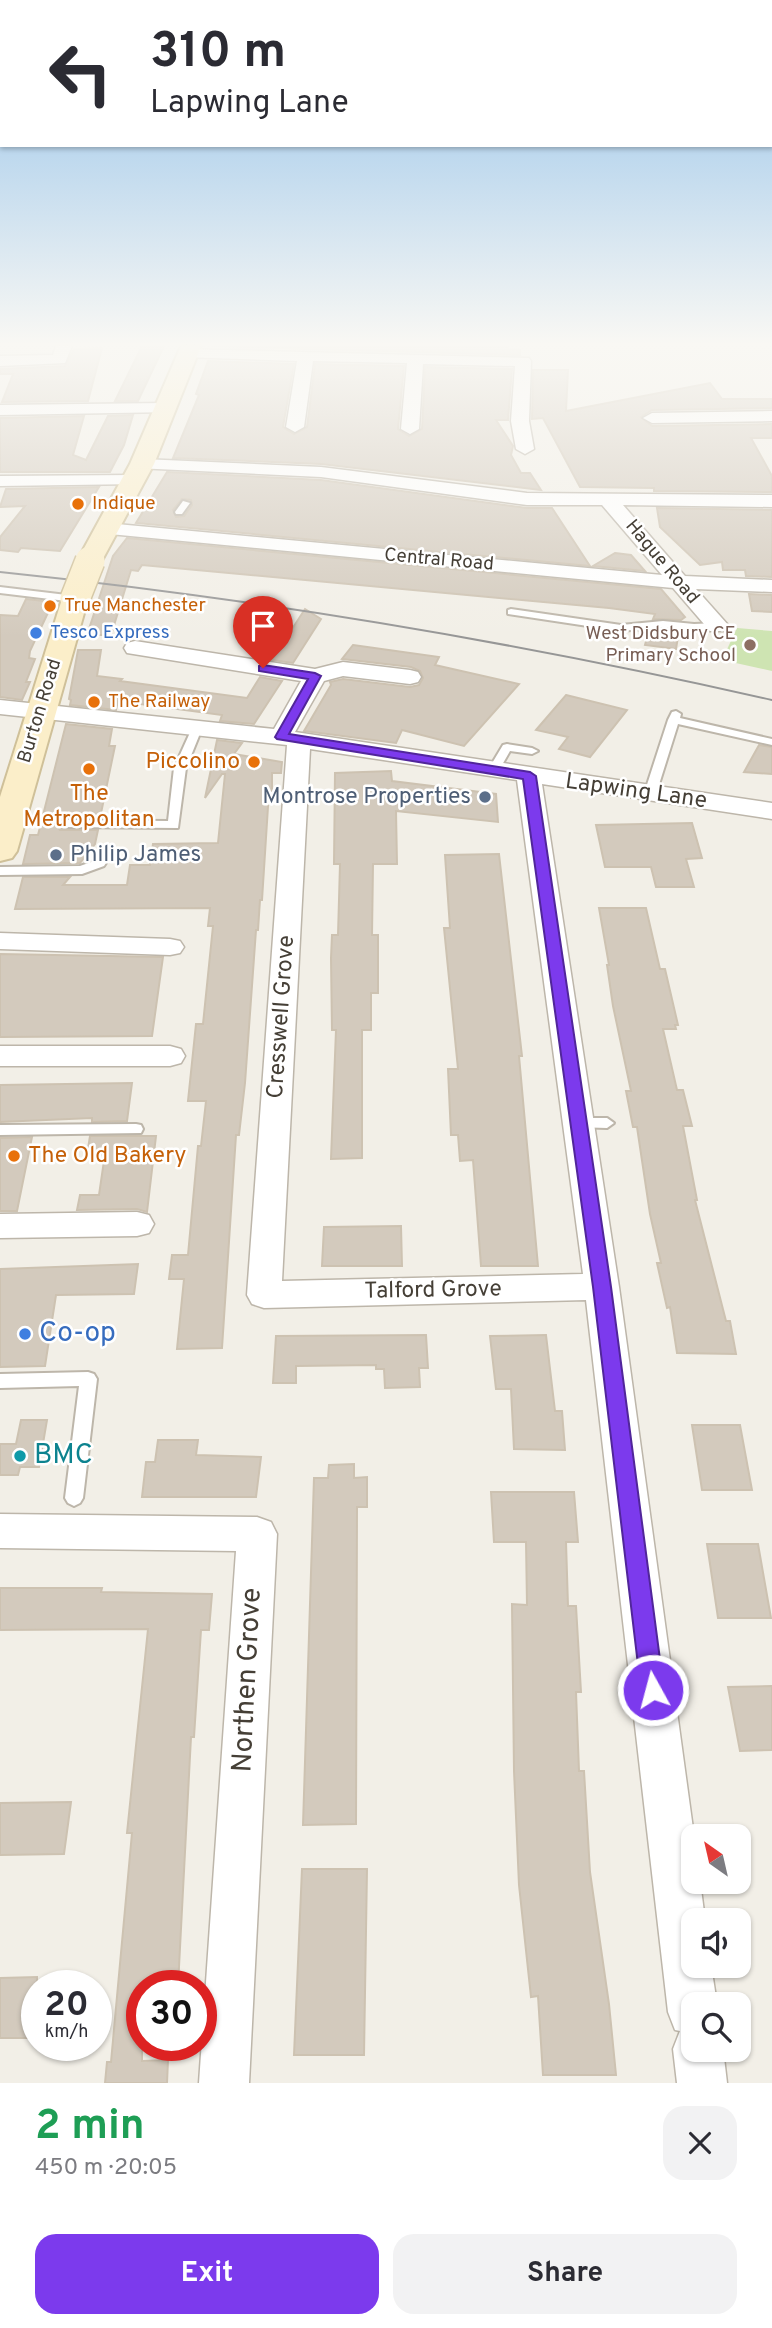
<!DOCTYPE html>
<html lang="en">
<head>
<meta charset="utf-8">
<style>
	:root { --surface:#fff; --page:#f2f2f3; --text:#2b2b33; --muted:#7c7c81; --accent:#7c3aed }
	body { margin:0; font-family:Overpass,sans-serif; background:var(--page); color:var(--text); height:100vh; display:flex; flex-direction:column; font-size:26px; white-space:nowrap }
	* { box-sizing:border-box; margin:0 }
	p { font-size:23px; color:var(--muted) }
	.icon { flex:none; width:38px; height:38px; fill:none; stroke:currentColor; stroke-width:2; stroke-linecap:round; stroke-linejoin:round }
	.map { position:relative; height:2083px; overflow:hidden }
	.side { display:flex; flex-direction:column; background:var(--surface); flex:1 }
	.side>* { flex:none }
	.top-card { position:absolute; left:0px; top:0px; width:774px; height:147px; box-shadow:0 2px 5px #0004; background:#fff; color:var(--text); overflow:hidden }
	.needle { width:46px; rotate:326deg }
	.buttons { position:absolute; left:681px; top:1824px; display:grid; gap:14px }
	.buttons a { display:grid; place-items:center; width:70px; height:70px; border-radius:14px; background:var(--surface); box-shadow:0 2px 5px #0004; font-size:35px }
	.speed { position:absolute; left:21px; top:1970px; display:flex; gap:14px; font-size:35px; font-weight:700; text-align:center }
	.speed>* { display:grid; place-content:center; width:91px; height:91px; border-radius:50%; background:var(--surface); box-shadow:0 2px 5px #0004; line-height:1 }
	.speed small { font-size:18px; font-weight:400 }
	.speed .limit { border:10px solid #d22; background:#fff; color:#111 }
	.pin { position:absolute; display:grid; place-items:center; width:60px; height:60px; color:#fff; margin:-72px -30px; border-radius:50% 50% 50% 0; rotate:-45deg; box-shadow:0 0 7px #0007 }
	.pin .icon { rotate:45deg }
	.me { position:absolute; width:77px; margin:-38px; rotate:353deg; stroke-linejoin:round; filter:drop-shadow(0 0 5px #0008) }
	.turn { display:flex; align-items:center; gap:24px; height:147px; padding:0 35px; font-size:32px }
	.turn .icon { width:91px; height:91px; stroke-width:2.5 }
	.turn b { display:block; font-size:49px; line-height:60px }
	.round { display:grid; place-items:center; flex:none; width:74px; height:74px; border-radius:21px; background:var(--page) }
	.summary { display:flex; align-items:center; justify-content:space-between; height:119px; padding:0 35px }
	h1 { font-size:42px; font-weight:700; line-height:52px; color:#1e9e55 }
	.action { display:flex; gap:14px; margin-top:auto; padding:14px 35px }
	.action a { flex:1; height:80px; border-radius:21px; background:var(--accent); color:#fff; font-size:28px; font-weight:700; line-height:80px; text-align:center }
	.action a+a { background:var(--page); color:var(--text) }
	.map>svg:first-child { display:block }
</style>
</head>
<body>
<div class="map">
<svg width="772" height="2083" viewBox="0 0 772 2083">
	<rect width="100%" height="100%" fill="#f2efe7"/>
	<polygon fill="#cee4b2" points="737,628 772,631 772,671 722,660"/>
	<g fill="#d3cabd" stroke="#cdc2b1" stroke-width="2" fill-rule="evenodd">
		<polygon points="142,346 164,346 138,401 115,401"/>
		<polygon points="213,346 508,347 508,349 520,350 520,355"/>
		<polygon points="102,348 88,401 2,402 13,374 0,374 0,369 65,366 74,349"/>
		<polygon points="208,361 294,364 283,427 294,434 307,427 315,364 404,366 398,429 409,436 422,429 425,367 512,369 508,420 496,420 513,446 511,455 521,473 530,473 541,490 321,464 173,458 199,395 196,394"/>
		<polygon points="533,370 568,370 566,411 710,383 722,399 772,399 772,408 652,410 641,417 652,426 772,424 772,438 751,438 772,476 772,492 654,491 654,488 580,487 543,418 532,419"/>
		<polygon points="133,415 124,445 110,472 0,472 0,418 84,416 73,455 86,460 108,416"/>
		<path d="M 167,472 L 321,480 L 527,508 L 552,508 L 590,566 L 136,523 ZM 182,499 L 191,500 L 192,505 L 184,516 L 176,517 L 173,510 Z"/>
		<polygon points="99,487 60,551 21,548 18,552 0,550 0,537 25,506 0,507 6,489"/>
		<polygon points="657,508 772,510 772,577 746,576 745,570 723,570 722,562 700,565 660,527"/>
		<polygon points="127,538 661,589 685,617 681,620 653,619 655,614 609,608 142,565 138,571 131,570 111,635 87,635 113,556"/>
		<polygon points="615,553 631,555 645,571 593,566"/>
		<polygon points="749,594 772,595 772,612 752,611"/>
		<polygon points="26,599 53,602 30,651 29,658 35,659 26,682 30,682 22,700 0,697 0,615 18,616"/>
		<polygon points="305,609 321,619 293,663 272,660"/>
		<polygon points="663,630 679,631 676,649 645,645 649,631"/>
		<polygon points="353,645 439,657 435,665 519,684 464,746 402,730 396,743 304,731 331,685 330,682 343,679 410,687 419,685 423,678 420,671 411,667 342,659"/>
		<polygon points="78,650 101,650 97,676 122,679 120,681 247,698 260,677 282,681 254,724 220,721 222,715 118,701 116,710 70,705 71,700 69,699"/>
		<polygon points="566,695 627,710 590,757 559,749 568,737 536,730"/>
		<polygon points="66,724 112,729 109,746 115,746 100,818 64,817 55,823 60,830 98,830 95,844 80,863 23,864 30,835 38,835"/>
		<polygon points="217,740 242,743 234,754 282,762 281,773 272,773 272,791 269,791 262,900 260,900 258,930 256,930 245,1083 239,1135 236,1135 222,1348 177,1349 184,1279 169,1279 172,1255 188,1255 198,1146 201,1146 206,1101 188,1101 196,1024 203,1024 213,926 208,926 210,908 15,909 23,877 70,877 63,885 127,885 130,865 150,865 153,844 218,843 225,774 222,774 205,798"/>
		<polygon points="759,745 772,747 772,774 744,772"/>
		<polygon points="391,771 392,781 496,794 498,822 396,811 397,864 373,864 372,935 378,935 378,993 371,993 371,1030 362,1030 362,1158 331,1159 336,1030 332,1030 331,958 332,935 338,935 340,864 334,864 335,773"/>
		<polygon points="692,823 702,858 686,859 694,887 656,887 651,867 605,867 596,825"/>
		<polygon points="499,854 522,1056 519,1056 538,1266 481,1266 473,1160 460,1161 458,1135 451,1135 448,1069 458,1069 444,928 450,928 445,855"/>
		<polygon points="599,908 646,908 660,969 665,969 678,1025 675,1025 676,1029 663,1029 677,1090 683,1090 692,1126 683,1126 697,1200 695,1200 726,1321 730,1321 736,1354 677,1353 670,1307 667,1308 657,1263 661,1263 650,1214 637,1127 633,1127 626,1091 631,1091 613,1006 607,965 609,965"/>
		<polygon points="0,954 163,957 152,1036 0,1037"/>
		<polygon points="132,1083 127,1121 92,1122 92,1118 0,1122 0,1085"/>
		<polygon points="90,1136 156,1136 147,1212 137,1209 77,1210 80,1195 99,1195 105,1154 87,1155"/>
		<polygon points="32,1137 17,1211 0,1211 0,1138"/>
		<polygon points="401,1226 402,1266 322,1266 324,1227"/>
		<polygon points="138,1264 134,1294 56,1295 45,1366 0,1367 0,1269"/>
		<polygon points="426,1335 428,1368 419,1368 420,1387 385,1388 384,1369 376,1369 376,1365 296,1366 296,1383 273,1383 276,1336"/>
		<polygon points="546,1335 555,1411 562,1411 565,1450 514,1449 511,1389 496,1389 490,1336"/>
		<polygon points="21,1420 47,1420 39,1467 20,1467 18,1475 0,1475 0,1444 16,1444"/>
		<polygon points="692,1425 740,1425 752,1490 702,1490"/>
		<polygon points="158,1440 198,1440 196,1455 261,1457 256,1497 142,1497 146,1462 155,1462"/>
		<polygon points="354,1464 354,1478 367,1477 367,1507 357,1507 356,1824 303,1825 314,1478 328,1478 329,1465"/>
		<polygon points="491,1492 574,1492 578,1542 566,1542 568,1606 576,1606 581,1692 576,1692 579,1771 584,1771 590,1872 609,2004 616,2075 543,2075 538,1996 531,1997 519,1885 514,1771 512,1604 527,1605 526,1542 494,1542"/>
		<polygon points="707,1544 758,1544 771,1618 718,1618"/>
		<polygon points="0,1588 102,1588 101,1592 212,1594 209,1630 201,1630 194,1737 191,1737 178,1986 142,1986 142,2061 168,2060 167,2083 105,2083 107,2062 111,2062 132,1833 127,1833 148,1629 0,1630"/>
		<polygon points="772,1686 772,1750 740,1751 728,1687"/>
		<polygon points="71,1802 64,1854 0,1855 0,1803"/>
		<polygon points="302,1869 367,1869 364,2055 294,2055"/>
		<polygon points="37,1977 37,2038 0,2038 0,1978"/>
	</g>
	<g fill="none" stroke-linecap="round" stroke-linejoin="round">
		<g stroke="#bdb6aa" stroke-width="4">
			<g id="lane">
				<polygon points="183,501 190,503 182,514 176,514 175,512"/>
				<polygon points="0,587 75,596 80,599 75,602 0,593"/>
				<polygon points="511,609 621,625 663,621 694,624 718,623 723,626 718,629 694,630 663,627 621,631 508,614 508,610"/>
				<polygon points="676,711 681,714 680,718 772,739 772,745 678,724 656,794 654,796 646,796 644,794 668,720 672,712"/>
				<polygon points="198,723 203,726 186,768 178,828 60,827 58,824 64,820 168,821 174,768 193,726"/>
				<polygon points="507,744 532,748 538,751 532,754 510,751 498,772 490,772 488,770 503,745"/>
				<polygon points="100,859 106,863 104,866 82,874 0,875 0,867 80,866"/>
				<polygon points="580,1118 607,1118 614,1123 607,1128 575,1127 573,1123"/>
				<polygon points="136,1124 141,1125 143,1129 141,1133 0,1135 0,1125"/>
				<polygon points="88,1372 94,1374 97,1379 83,1498 80,1503 74,1506 68,1503 65,1498 79,1386 0,1388 0,1374"/>
			</g>
		</g>
		<g stroke="#bdb6aa" stroke-width="3">
			<g id="street">
				<polygon points="56,346 72,346 65,363 0,366 0,356 53,355"/>
				<polygon points="188,349 529,358 531,361 529,421 534,449 525,454 516,449 511,421 515,366 423,364 419,429 410,434 401,429 407,363 313,361 304,427 295,432 286,427 297,361 182,357 180,354 182,351"/>
				<polygon points="165,403 171,404 173,408 171,412 0,415 0,405"/>
				<polygon points="772,411 772,421 652,423 643,418 652,413"/>
				<polygon points="142,459 321,467 527,493 772,495 772,507 623,505 685,576 772,580 772,592 696,589 729,626 726,631 710,631 673,588 99,533 96,529 106,523 662,575 602,505 527,505 321,477 136,468 133,464"/>
				<polygon points="133,475 142,480 139,484 0,486 0,476"/>
				<path d="M 135,641 L 315,669 L 343,662 L 410,670 L 418,672 L 421,677 L 418,682 L 410,684 L 343,676 L 324,681 L 295,732 L 772,803 L 772,819 L 542,784 L 619,1287 L 694,1836 L 693,1881 L 700,1881 L 705,1920 L 693,1920 L 693,1965 L 711,1965 L 717,2004 L 693,2004 L 693,2049 L 723,2049 L 727,2083 L 677,2083 L 673,2049 L 680,2031 L 675,2030 L 668,2012 L 586,1300 L 264,1308 L 252,1304 L 247,1295 L 287,745 L 0,714 L 0,700 L 274,729 L 301,681 L 127,653 L 124,648 L 127,643 ZM 310,749 L 517,780 L 583,1274 L 282,1281 Z"/>
				<polygon points="0,933 170,939 180,941 184,947 180,953 170,955 0,949"/>
				<polygon points="0,1046 170,1046 181,1049 185,1056 181,1063 170,1066 0,1066"/>
				<polygon points="137,1212 149,1215 154,1224 149,1233 137,1236 0,1238 0,1214"/>
				<polygon points="0,1514 257,1517 271,1522 277,1534 249,2083 199,2083 236,1551 0,1548"/>
			</g>
		</g>
		<g stroke="#cfc099" stroke-width="4">
			<g id="secondary">
				<polygon points="181,346 201,346 154,464 99,566 90,569 81,566 77,561 130,464"/>
				<polygon points="75,591 84,593 88,599 17,851 12,858 0,861 0,797 62,599 66,593"/>
			</g>
		</g>
		<use href="#lane" fill="#fff" fill-rule="evenodd"/>
		<use href="#street" fill="#fff" fill-rule="evenodd"/>
		<use href="#secondary" fill="#fbeec9" fill-rule="evenodd"/>
		<path stroke="#969696" stroke-width="2" d="M 0,572 C 260,599 517,642 772,700"/>
		<g stroke="#cfc099" stroke-width="32" stroke-linecap="butt">
			<polyline id="secondary-bridge" points="75,599 90,561"/>
		</g>
		<use href="#secondary-bridge" stroke="#fbeec9" stroke-width="29"/>
	</g>
	<linearGradient id="sky" x2="0" y2="1"><stop stop-color="#8ebfe9"/><stop offset="0.54" stop-color="#f9f8f4"/><stop offset="1" stop-color="#f9f8f4" stop-opacity="0"/></linearGradient>
	<rect width="772" height="637" fill="url(#sky)"/>
	<polygon fill="#7c3aed" stroke="#51269a" stroke-width="2" points="263,665 315,673 321,676 289,734 530,772 536,776 611,1287 664,1690 661,1698 653,1701 644,1698 641,1690 593,1287 523,779 277,739 275,737 308,679 259,671 259,666"/>
	<g fill="#e8710a" stroke="#fff" stroke-width="2.5">
		<circle cx="78" cy="504" r="7"/>
		<circle cx="50" cy="606" r="7"/>
		<circle cx="94" cy="702" r="7"/>
		<circle cx="254" cy="762" r="7"/>
		<circle cx="89" cy="769" r="7"/>
		<circle cx="14" cy="1156" r="7"/>
	</g>
	<g fill="#3f7fe0" stroke="#fff" stroke-width="2.5">
		<circle cx="36" cy="633" r="7"/>
		<circle cx="25" cy="1334" r="7"/>
	</g>
	<circle fill="#8d6e63" stroke="#fff" stroke-width="2.5" cx="750" cy="645" r="7"/>
	<g fill="#5c6f8a" stroke="#fff" stroke-width="2.5">
		<circle cx="485" cy="797" r="7"/>
		<circle cx="56" cy="855" r="7"/>
	</g>
	<circle fill="#0f9aa8" stroke="#fff" stroke-width="2.5" cx="20" cy="1456" r="7"/>
	<g text-anchor="middle" dominant-baseline="central" stroke-width="5" stroke-linejoin="round" paint-order="stroke">
		<g font-size="19" fill="#c56008" stroke="#fff" text-anchor="start">
			<text x="92" y="504">Indique</text>
			<text x="64" y="606">True Manchester</text>
			<text x="108" y="702">The Railway</text>
		</g>
		<g font-size="19" fill="#453f36" stroke="#fff">
			<text transform="translate(439 560) rotate(5)">Central Road</text>
			<text transform="translate(662 562) rotate(50)">Hague Road</text>
			<text transform="translate(40 711) rotate(-73)">Burton Road</text>
		</g>
		<g font-size="19" fill="#366cbe" stroke="#fff" text-anchor="start">
			<text x="50" y="633">Tesco Express</text>
		</g>
		<g font-size="19" fill="#785e54" stroke="#fff" text-anchor="end">
			<text x="736" y="634">West Didsbury CE<tspan x="736" dy="22">Primary School</tspan></text>
		</g>
		<g font-size="23" fill="#c56008" stroke="#fff" text-anchor="end">
			<text x="240" y="762">Piccolino</text>
			<text x="89" y="794" text-anchor="middle">The<tspan x="89" dy="26">Metropolitan</tspan></text>
			<text x="28" y="1156" text-anchor="start">The Old Bakery</text>
		</g>
		<g font-size="23" fill="#453f36" stroke="#fff">
			<text transform="translate(636 792) rotate(8)">Lapwing Lane</text>
			<text transform="translate(282 1017) rotate(-86)">Cresswell Grove</text>
			<text transform="translate(433 1291) rotate(-1)">Talford Grove</text>
		</g>
		<g font-size="23" fill="#4e5e75" stroke="#fff" text-anchor="end">
			<text x="471" y="797">Montrose Properties</text>
			<text x="70" y="855" text-anchor="start">Philip James</text>
		</g>
		<g font-size="28" fill="#366cbe" stroke="#fff" text-anchor="start">
			<text x="39" y="1334">Co-op</text>
		</g>
		<g font-size="28" fill="#0d838f" stroke="#fff" text-anchor="start">
			<text x="34" y="1456">BMC</text>
		</g>
		<g font-size="28" fill="#453f36" stroke="#fff">
			<text transform="translate(248 1680) rotate(-87)">Northen Grove</text>
		</g>
	</g>
</svg>
<div class="buttons">
<a><svg class="needle" viewBox="-14 -14 28 28"><path d="M0-13l5 13h-10z" fill="#e53935"/><path d="M0 13l5-13h-10z" fill="#7c7c81"/></svg></a>
<a><svg class="icon" aria-label="sound" viewBox="0 0 24 24"><path d="M4 9h4l5-4v14l-5-4H4zM17 9q2 3 0 6"/></svg></a>
<a><svg class="icon" aria-label="search" viewBox="0 0 24 24"><circle cx="10" cy="10" r="6"/><path d="M15 15l6 6"/></svg></a>
</div>
<div class="speed"><div>20<small>km/h</small></div><div class="limit">30</div></div>
<div class="pin" style="left:263px;top:668px;background:#d93025"><svg class="icon" aria-label="arrive" viewBox="0 0 24 24"><path d="M6 21V4h12l-3 4 3 4H6"/></svg></div>
<svg class="me" style="left:653px;top:1690px" viewBox="-20 -20 40 40"><circle r="17" fill="#7c3aed" stroke="#fff" stroke-width="3"/><path d="M0-11L8 9 0 5-8 9z" fill="#fff"/></svg>
<div class="top-card">
<div class="turn"><svg class="icon" aria-label="left" viewBox="0 0 24 24"><path d="M17 20v-9H6M10 6l-5 5 5 5"/></svg><div><b>310 m</b>Lapwing Lane</div></div>
</div>
</div>
<section class="side">
<div class="summary"><div><h1>2 min</h1><p>450 m · 20:05</p></div><a class="round"><svg class="icon" aria-label="close" viewBox="0 0 24 24"><path d="M6 6l12 12M18 6L6 18"/></svg></a></div>
<div class="action"><a>Exit</a><a>Share</a></div>
</section>
</body>
</html>
